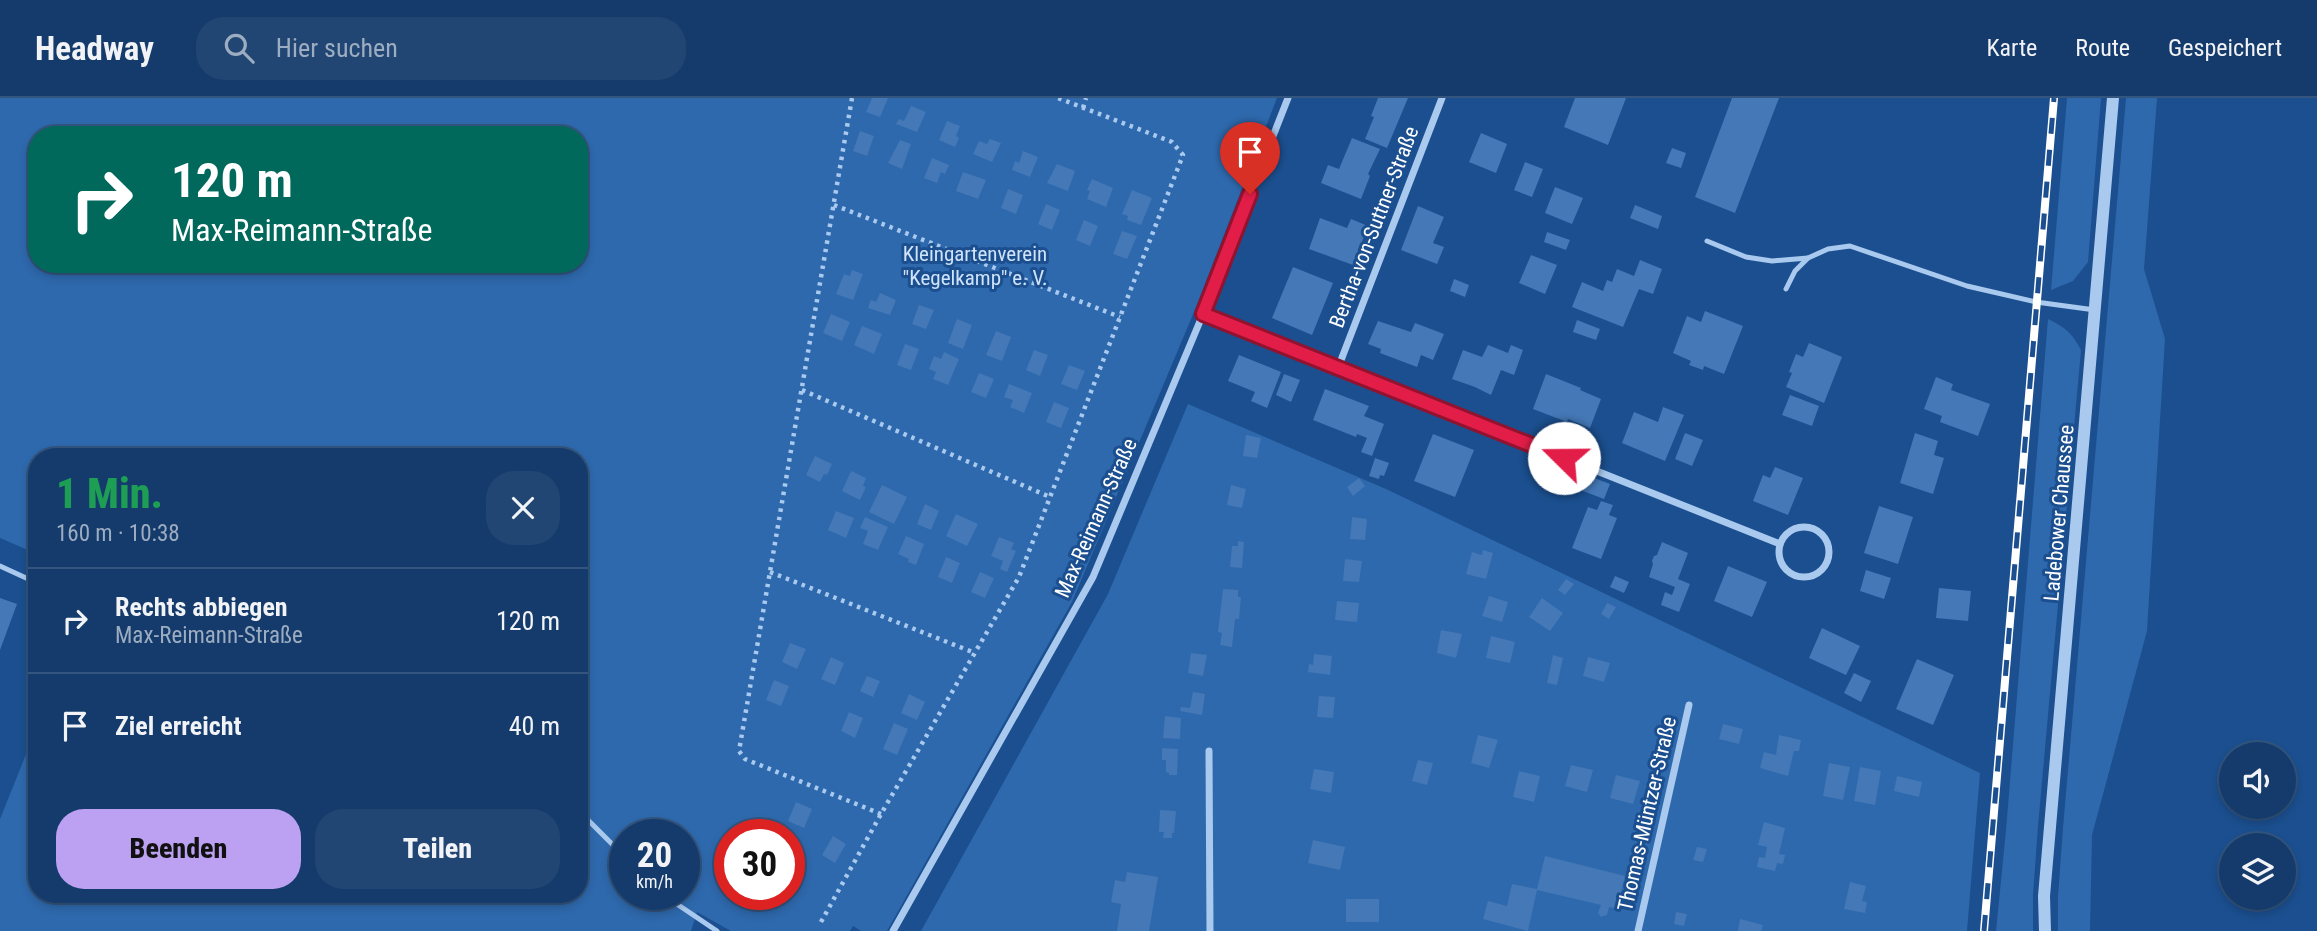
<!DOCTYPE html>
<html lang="de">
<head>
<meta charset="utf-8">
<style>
	:root { --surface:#143b6b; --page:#214673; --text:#f1f3f6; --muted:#9dadc1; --line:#33557e; --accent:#bca0f2 }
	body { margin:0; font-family:"Roboto Condensed",sans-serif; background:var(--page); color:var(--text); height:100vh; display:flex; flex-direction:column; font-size:26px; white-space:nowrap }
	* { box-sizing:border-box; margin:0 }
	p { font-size:23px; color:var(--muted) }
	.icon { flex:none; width:38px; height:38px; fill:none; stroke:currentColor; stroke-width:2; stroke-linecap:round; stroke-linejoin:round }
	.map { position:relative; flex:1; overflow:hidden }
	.sheet { position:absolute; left:28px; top:350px; width:560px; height:455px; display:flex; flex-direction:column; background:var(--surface); border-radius:28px; box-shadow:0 4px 10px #0003,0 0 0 2px var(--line) }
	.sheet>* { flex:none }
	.banner { position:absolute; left:28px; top:28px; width:560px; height:147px; border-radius:28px; box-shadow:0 4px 10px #0003,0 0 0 2px var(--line); background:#00695c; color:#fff; overflow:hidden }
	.buttons { position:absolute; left:2219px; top:644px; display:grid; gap:14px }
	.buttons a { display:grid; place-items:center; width:77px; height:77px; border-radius:50%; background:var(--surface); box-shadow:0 4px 10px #0003,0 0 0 2px var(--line); font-size:35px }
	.speed { position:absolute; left:609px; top:721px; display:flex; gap:14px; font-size:35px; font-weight:700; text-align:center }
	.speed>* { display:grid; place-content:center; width:91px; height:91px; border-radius:50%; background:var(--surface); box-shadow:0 4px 10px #0003,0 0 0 2px var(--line); line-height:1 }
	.speed small { font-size:18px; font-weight:400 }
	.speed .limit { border:10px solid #d22; background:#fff; color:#111 }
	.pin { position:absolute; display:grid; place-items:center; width:60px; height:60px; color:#fff; margin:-72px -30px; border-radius:50% 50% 50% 0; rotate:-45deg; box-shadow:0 0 7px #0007 }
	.pin .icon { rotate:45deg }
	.me { position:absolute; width:77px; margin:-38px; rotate:292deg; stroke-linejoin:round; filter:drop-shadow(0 0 5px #0008) }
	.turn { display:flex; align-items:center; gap:24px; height:147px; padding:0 28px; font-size:32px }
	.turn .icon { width:91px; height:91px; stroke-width:2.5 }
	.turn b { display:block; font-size:49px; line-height:60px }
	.round { display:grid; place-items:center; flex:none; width:74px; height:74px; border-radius:28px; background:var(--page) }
	.headline { display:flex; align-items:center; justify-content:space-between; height:119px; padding:0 28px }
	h1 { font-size:42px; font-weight:800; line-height:52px; color:#1e9e55 }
	.primary-button { display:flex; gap:14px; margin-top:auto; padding:14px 28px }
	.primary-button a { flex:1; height:80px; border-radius:28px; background:var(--accent); color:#111; font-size:28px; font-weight:800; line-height:80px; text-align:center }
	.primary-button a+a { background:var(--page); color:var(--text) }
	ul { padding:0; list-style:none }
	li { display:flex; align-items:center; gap:21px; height:105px; padding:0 28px; border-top:2px solid var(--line) }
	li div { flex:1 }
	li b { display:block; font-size:26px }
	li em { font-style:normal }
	header { display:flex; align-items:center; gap:42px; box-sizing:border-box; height:98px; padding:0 35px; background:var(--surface); border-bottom:2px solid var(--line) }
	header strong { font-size:33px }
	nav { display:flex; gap:38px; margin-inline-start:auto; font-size:24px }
	.search { width:490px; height:63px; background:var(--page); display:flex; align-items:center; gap:18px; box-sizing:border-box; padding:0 24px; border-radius:28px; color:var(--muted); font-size:26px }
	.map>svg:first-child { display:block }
</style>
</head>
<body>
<header>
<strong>Headway</strong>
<div class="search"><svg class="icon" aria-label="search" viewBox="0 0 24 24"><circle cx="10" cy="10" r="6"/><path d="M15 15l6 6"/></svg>Hier suchen</div>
<nav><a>Karte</a><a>Route</a><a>Gespeichert</a></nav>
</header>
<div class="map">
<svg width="2317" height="833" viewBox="0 0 2317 833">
	<rect width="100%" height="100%" fill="#1b4f8f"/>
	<g fill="#2e69ad" fill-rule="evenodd">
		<path d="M 0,0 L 1277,0 L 1194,214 L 1072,504 L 887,833 L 861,833 L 853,828 L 850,833 L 731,833 L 697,814 L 691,833 L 0,833 L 0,721 L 37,629 L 37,796 L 579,796 L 579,359 L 37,359 L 37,456 L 0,440 ZM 37,37 L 579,37 L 579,166 L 37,166 ZM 625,737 L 684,737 L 684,796 L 625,796 ZM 730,737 L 789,737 L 789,796 L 730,796 Z"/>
		<polygon points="2067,0 2101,0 2088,164 2073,183 2051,192"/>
		<polygon points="2126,0 2157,0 2144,171 2165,241 2147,533 2092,737 2090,833 2058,833 2058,798 2063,730"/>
		<path d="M 2048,221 C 2065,229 2073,236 2081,252 L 2038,728 L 2033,797 L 2033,833 L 1996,833 L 2006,732 Z"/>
		<polygon points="1188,306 1386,391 1980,675 1967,833 921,833 1108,496"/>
	</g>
	<g fill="#4478b7">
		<polygon points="872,0 888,0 880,19 866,14"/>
		<polygon points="1378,0 1408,0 1387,50 1365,41 1374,19 1371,18"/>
		<polygon points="1575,0 1626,0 1608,47 1564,29"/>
		<polygon points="1732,0 1779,0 1735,115 1695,99"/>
		<polygon points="911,8 926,14 917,34 896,26 899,21 904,23"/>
		<polygon points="947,23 960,28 956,38 959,40 955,49 939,42"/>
		<polygon points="860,33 874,38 867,58 853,53"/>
		<polygon points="1481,35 1507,46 1496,75 1469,64"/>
		<polygon points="1352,40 1380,51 1368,76 1370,78 1361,101 1321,85 1328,67 1339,71"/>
		<polygon points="990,41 1001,45 992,64 973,56 979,43 987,46"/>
		<polygon points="900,42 911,46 902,71 888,65"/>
		<polygon points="1672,50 1686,55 1681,70 1666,65"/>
		<polygon points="1023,53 1038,59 1030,79 1012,72 1015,63 1019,65"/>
		<polygon points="932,60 949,67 945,76 941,74 937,85 924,80"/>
		<polygon points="1525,64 1543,71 1532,99 1514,92"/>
		<polygon points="1057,66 1075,73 1068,93 1047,85"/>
		<polygon points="963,74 986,82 978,101 956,93"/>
		<polygon points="1092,81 1113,90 1106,109 1087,101 1090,93 1087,92"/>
		<polygon points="1555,89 1583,100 1572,126 1545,115"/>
		<polygon points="1008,91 1023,97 1016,116 1001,110"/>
		<polygon points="1132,92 1152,100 1141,127 1127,122 1128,118 1122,116"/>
		<polygon points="1046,106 1060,112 1052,132 1038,126"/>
		<polygon points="1635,107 1662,118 1658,131 1630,120"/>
		<polygon points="1418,108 1444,119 1433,145 1444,149 1437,166 1401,152"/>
		<polygon points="1320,120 1347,130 1351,121 1368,128 1353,167 1309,151"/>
		<polygon points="1084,122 1098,128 1090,148 1076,142"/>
		<polygon points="1122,133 1137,138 1127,161 1113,156"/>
		<polygon points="1547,134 1570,142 1566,152 1544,144"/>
		<polygon points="1531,157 1557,167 1545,196 1519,185"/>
		<polygon points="1640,162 1662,171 1653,196 1639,191 1623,229 1572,209 1582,184 1603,193 1607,182 1612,184 1617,171 1634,178"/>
		<polygon points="1293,169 1333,185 1312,237 1272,220"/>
		<polygon points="852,172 863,176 853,202 836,196 844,176 850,178"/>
		<polygon points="1454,181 1469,187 1465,199 1450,193"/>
		<polygon points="880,195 896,202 890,217 868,210 871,202 876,204"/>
		<polygon points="919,207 934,212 926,231 912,226"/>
		<polygon points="1705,213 1743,228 1724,276 1704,268 1703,272 1689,267 1691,263 1673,255 1687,218 1701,224"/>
		<polygon points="831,216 850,224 842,243 823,235"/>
		<polygon points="957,221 972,227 963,251 948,245"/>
		<polygon points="1577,222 1600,231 1596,242 1573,234"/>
		<polygon points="1378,223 1411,234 1415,225 1444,236 1433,262 1421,257 1417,269 1380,255 1381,251 1368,246"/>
		<polygon points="862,228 882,236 874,256 854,247"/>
		<polygon points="996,233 1011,239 1002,263 986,257"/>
		<polygon points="1809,245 1842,259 1824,305 1786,289 1792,275 1789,274 1796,256 1803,259"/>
		<polygon points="905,246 919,251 911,272 897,267"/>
		<polygon points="1488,247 1508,255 1511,247 1523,252 1514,277 1501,272 1491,297 1475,289 1452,281 1463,252 1482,259"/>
		<polygon points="1034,252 1048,257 1040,278 1026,272"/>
		<polygon points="944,254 959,261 948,287 933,281 936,274 929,271 934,258 941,261"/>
		<polygon points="1239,257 1281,274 1267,310 1251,303 1255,294 1228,283"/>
		<polygon points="1069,267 1085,273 1077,292 1061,286"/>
		<polygon points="979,275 994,281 986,300 971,294"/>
		<polygon points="1284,276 1300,282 1291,304 1276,297"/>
		<polygon points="1546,276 1581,290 1580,292 1601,301 1590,330 1568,321 1567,324 1533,311"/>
		<polygon points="1936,279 1953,286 1951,292 1990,306 1978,338 1940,324 1942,318 1924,311"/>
		<polygon points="1009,286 1032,295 1024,315 1010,309 1013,302 1004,299"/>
		<polygon points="1325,291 1369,308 1364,318 1384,326 1372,358 1361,354 1367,340 1357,336 1356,339 1313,322"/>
		<polygon points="1790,297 1819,308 1812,328 1782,317"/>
		<polygon points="1054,304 1069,310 1061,330 1046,324"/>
		<polygon points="1663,309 1684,317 1665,363 1622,345 1634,314 1658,324"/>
		<polygon points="1685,335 1703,342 1692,368 1675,361"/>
		<polygon points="1915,335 1938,343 1934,357 1944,360 1933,396 1900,385"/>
		<polygon points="1433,336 1474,352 1455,399 1414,383"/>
		<polygon points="1246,337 1261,340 1257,360 1243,358"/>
		<polygon points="815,358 832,366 827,377 824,376 820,384 806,377"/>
		<polygon points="1375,360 1389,365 1384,378 1380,377 1379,381 1369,378"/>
		<polygon points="1775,369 1803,380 1788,417 1753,403 1763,377 1770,380"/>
		<polygon points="851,373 866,380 863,388 866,389 860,402 842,393"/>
		<polygon points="1576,373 1610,386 1604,401 1570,388"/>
		<polygon points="1359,380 1365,388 1353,398 1347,389"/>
		<polygon points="882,387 907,399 894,426 869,414"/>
		<polygon points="1231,387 1246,391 1242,410 1227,407"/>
		<polygon points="1601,403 1613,407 1609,417 1617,420 1601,461 1572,450 1588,409 1597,412"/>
		<polygon points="925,406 939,413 931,432 917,426"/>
		<polygon points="1879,408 1913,419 1898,466 1864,455"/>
		<polygon points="836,413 854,420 846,440 828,432"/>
		<polygon points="956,416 978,426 967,448 946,438"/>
		<polygon points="865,419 888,429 878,452 863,446 868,433 860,430"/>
		<polygon points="1352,419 1367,421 1365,442 1350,441"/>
		<polygon points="906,438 924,446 916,467 908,464 909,461 898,456"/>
		<polygon points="999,439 1014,445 1011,451 1016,453 1007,474 1000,471 1003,463 991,458"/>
		<polygon points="1238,443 1244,444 1242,470 1230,469 1232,448 1238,448"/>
		<polygon points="1662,444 1688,455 1678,481 1690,486 1679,514 1661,507 1665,494 1672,497 1675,489 1649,479 1653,466 1652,463 1654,458 1657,457"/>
		<polygon points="1483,452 1493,455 1486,481 1466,476 1472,454 1482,457"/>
		<polygon points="946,459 960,465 952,485 938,479"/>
		<polygon points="1345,461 1362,463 1359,484 1343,483"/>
		<polygon points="1728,468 1767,484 1752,519 1714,503"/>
		<polygon points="1866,472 1891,480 1884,501 1860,493"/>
		<polygon points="980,474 994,480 985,500 971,494"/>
		<polygon points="1615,478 1629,484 1624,495 1610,489"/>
		<polygon points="1566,481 1574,486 1565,497 1558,492"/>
		<polygon points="1939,490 1971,493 1968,523 1936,520"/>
		<polygon points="1223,491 1238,492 1238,499 1241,499 1239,521 1235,521 1232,549 1220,547 1222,535 1218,534"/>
		<polygon points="1489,498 1508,504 1502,524 1482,518"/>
		<polygon points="0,500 17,506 0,552"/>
		<polygon points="1542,500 1563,515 1550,533 1529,519"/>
		<polygon points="1337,503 1359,505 1357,524 1335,522"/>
		<polygon points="1607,505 1616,509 1609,521 1601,516"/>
		<polygon points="1822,530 1860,548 1846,577 1809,560"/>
		<polygon points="1441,532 1462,536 1456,560 1437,555"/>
		<polygon points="1491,538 1515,544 1510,565 1486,560"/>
		<polygon points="790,545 806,551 797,571 782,564"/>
		<polygon points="1191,555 1207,557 1203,578 1188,575"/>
		<polygon points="1314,556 1332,558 1330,577 1308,574 1309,566 1313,567"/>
		<polygon points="1553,557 1563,560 1557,587 1547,585"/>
		<polygon points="831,559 844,565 835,587 821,581"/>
		<polygon points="1588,559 1610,565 1604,584 1583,578"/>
		<polygon points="1917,561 1954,577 1933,627 1896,611"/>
		<polygon points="1854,575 1871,583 1861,604 1844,595"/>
		<polygon points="867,578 880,583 873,599 860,593"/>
		<polygon points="774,582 789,588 781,608 766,602"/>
		<polygon points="1193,594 1205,596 1202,617 1180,613 1181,609 1190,610"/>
		<polygon points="909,596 925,604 917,622 901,615"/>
		<polygon points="1319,598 1335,599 1333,620 1317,619"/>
		<polygon points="849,614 863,620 855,640 841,633"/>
		<polygon points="1165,618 1181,620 1180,641 1163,640"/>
		<polygon points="894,625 908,631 897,657 883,651"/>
		<polygon points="1723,626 1743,631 1739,646 1719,641"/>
		<polygon points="1478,637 1498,642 1489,670 1471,665"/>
		<polygon points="1779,637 1801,642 1799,653 1794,653 1788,678 1760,670 1764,654 1776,657"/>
		<polygon points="1162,650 1178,651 1177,677 1169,677 1169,675 1166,674 1166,662 1162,662"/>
		<polygon points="1418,662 1433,665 1427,687 1412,683"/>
		<polygon points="1829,665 1850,669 1843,702 1823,698"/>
		<polygon points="1571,667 1593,672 1587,694 1565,688"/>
		<polygon points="1860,669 1881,673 1875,707 1854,703"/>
		<polygon points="1314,671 1334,674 1331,695 1310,691"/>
		<polygon points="1519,673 1540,678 1534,704 1513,699"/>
		<polygon points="1616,677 1640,683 1633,706 1610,700"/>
		<polygon points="1897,678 1922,684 1919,699 1894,693"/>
		<polygon points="796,704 812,711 804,730 788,723"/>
		<polygon points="1160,712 1176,713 1174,735 1172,735 1172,740 1163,740 1164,734 1159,734"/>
		<polygon points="1764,724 1785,730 1779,756 1785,757 1783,766 1777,765 1775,773 1757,769 1759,759 1765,760 1767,749 1758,747"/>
		<polygon points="833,738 846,746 835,765 822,757"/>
		<polygon points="1313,742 1345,749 1340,772 1308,765"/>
		<polygon points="1697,749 1707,751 1703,764 1693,762"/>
		<polygon points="1545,758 1625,778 1617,811 1609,809 1607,817 1601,819 1598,815 1601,807 1537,792 1528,833 1483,821 1488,803 1507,808 1512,786 1537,791"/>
		<polygon points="1127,774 1158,779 1149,833 1117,833 1121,806 1111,804 1115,782 1125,784"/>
		<polygon points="1850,784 1866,788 1862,803 1867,804 1865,815 1844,811"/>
		<rect x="1346" y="801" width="33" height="23"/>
		<polygon points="1676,814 1687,816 1684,828 1674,826"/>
		<polygon points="1740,821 1763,827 1761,833 1738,833"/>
	</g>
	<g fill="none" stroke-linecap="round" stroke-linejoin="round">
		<g stroke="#a9c9ee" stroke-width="4.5" stroke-dasharray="3.5 5" stroke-linecap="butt">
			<polyline points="852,0 739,653 745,661 881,716"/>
			<polyline points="1083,10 1086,0"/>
			<polyline points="834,107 1120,219"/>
			<polyline points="802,292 1050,399"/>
			<polyline points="770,474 975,555"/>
			<polyline points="821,824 881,716 1019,479 1183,57 1172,44 1058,0"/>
		</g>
		<g stroke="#a9c9ee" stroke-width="5">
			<polyline points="1707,143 1746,159 1772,163 1808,160"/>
			<polyline points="1786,191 1795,173 1808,160 1828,151 1850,148 1967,188 2036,204 2095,212"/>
			<polyline points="0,468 37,485"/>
			<polyline points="579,713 625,759"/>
			<polyline points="662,796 717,833"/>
		</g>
		<g stroke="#a9c9ee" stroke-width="7">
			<polyline points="1203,216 1780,446"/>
			<polyline points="1338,270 1442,0"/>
			<circle cx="1804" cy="454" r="25"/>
			<polyline points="1209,653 1210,833"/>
			<polyline points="893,833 1093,479 1203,216 1288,0"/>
			<polyline points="1638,833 1689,607"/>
		</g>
		<polyline stroke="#a9c9ee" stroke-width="12" points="2045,833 2044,798 2050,729 2113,0"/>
		<g stroke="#fff" stroke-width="8">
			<polyline id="rail" points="1984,833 2054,0"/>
		</g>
		<use href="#rail" stroke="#1b4f8f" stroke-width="5" stroke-dasharray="16" stroke-linecap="butt"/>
	</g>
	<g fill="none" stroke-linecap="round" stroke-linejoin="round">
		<g stroke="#92132f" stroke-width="18">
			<polyline id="route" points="1250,96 1203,216 1564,360"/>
		</g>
		<use href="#route" stroke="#e11d48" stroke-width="12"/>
	</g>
	<g text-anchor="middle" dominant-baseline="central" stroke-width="6" stroke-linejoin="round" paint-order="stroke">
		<g font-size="21" fill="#fff" stroke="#1b4f8f">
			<text transform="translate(1374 129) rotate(-69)">Bertha-von-Suttner-Straße</text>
			<text transform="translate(2059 415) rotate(-85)">Ladebower Chaussee</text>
			<text transform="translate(1096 420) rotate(-66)">Max-Reimann-Straße</text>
			<text transform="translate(1647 716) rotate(-77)">Thomas-Müntzer-Straße</text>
		</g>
		<g font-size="21" fill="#cfe3fa" stroke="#1b4f8f">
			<text x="975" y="156">Kleingartenverein<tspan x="975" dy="24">"Kegelkamp" e. V.</tspan></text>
		</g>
	</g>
</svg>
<div class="buttons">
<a><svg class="icon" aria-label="sound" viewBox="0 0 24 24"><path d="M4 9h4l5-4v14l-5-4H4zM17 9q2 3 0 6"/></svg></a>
<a><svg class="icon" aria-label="layers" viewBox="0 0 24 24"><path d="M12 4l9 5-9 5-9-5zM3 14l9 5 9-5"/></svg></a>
</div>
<div class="speed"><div>20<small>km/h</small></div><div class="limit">30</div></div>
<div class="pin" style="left:1250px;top:96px;background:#d93025"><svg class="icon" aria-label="arrive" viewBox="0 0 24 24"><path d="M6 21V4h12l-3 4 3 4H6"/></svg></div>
<svg class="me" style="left:1564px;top:360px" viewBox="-20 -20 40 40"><circle r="19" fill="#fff"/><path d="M0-13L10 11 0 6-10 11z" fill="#e11d48"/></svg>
<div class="banner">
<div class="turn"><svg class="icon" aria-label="right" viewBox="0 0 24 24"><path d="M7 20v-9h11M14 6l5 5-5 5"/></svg><div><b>120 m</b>Max-Reimann-Straße</div></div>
</div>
<section class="sheet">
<div class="headline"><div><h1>1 Min.</h1><p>160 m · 10:38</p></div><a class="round"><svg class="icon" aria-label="close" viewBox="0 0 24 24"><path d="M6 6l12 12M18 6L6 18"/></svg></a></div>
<ul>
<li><svg class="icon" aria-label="right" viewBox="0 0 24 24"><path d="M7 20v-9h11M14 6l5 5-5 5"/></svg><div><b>Rechts abbiegen</b><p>Max-Reimann-Straße</p></div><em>120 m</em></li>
<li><svg class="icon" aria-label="arrive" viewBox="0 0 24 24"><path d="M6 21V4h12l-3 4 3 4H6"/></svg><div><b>Ziel erreicht</b></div><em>40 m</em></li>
</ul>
<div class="primary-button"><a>Beenden</a><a>Teilen</a></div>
</section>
</div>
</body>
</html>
